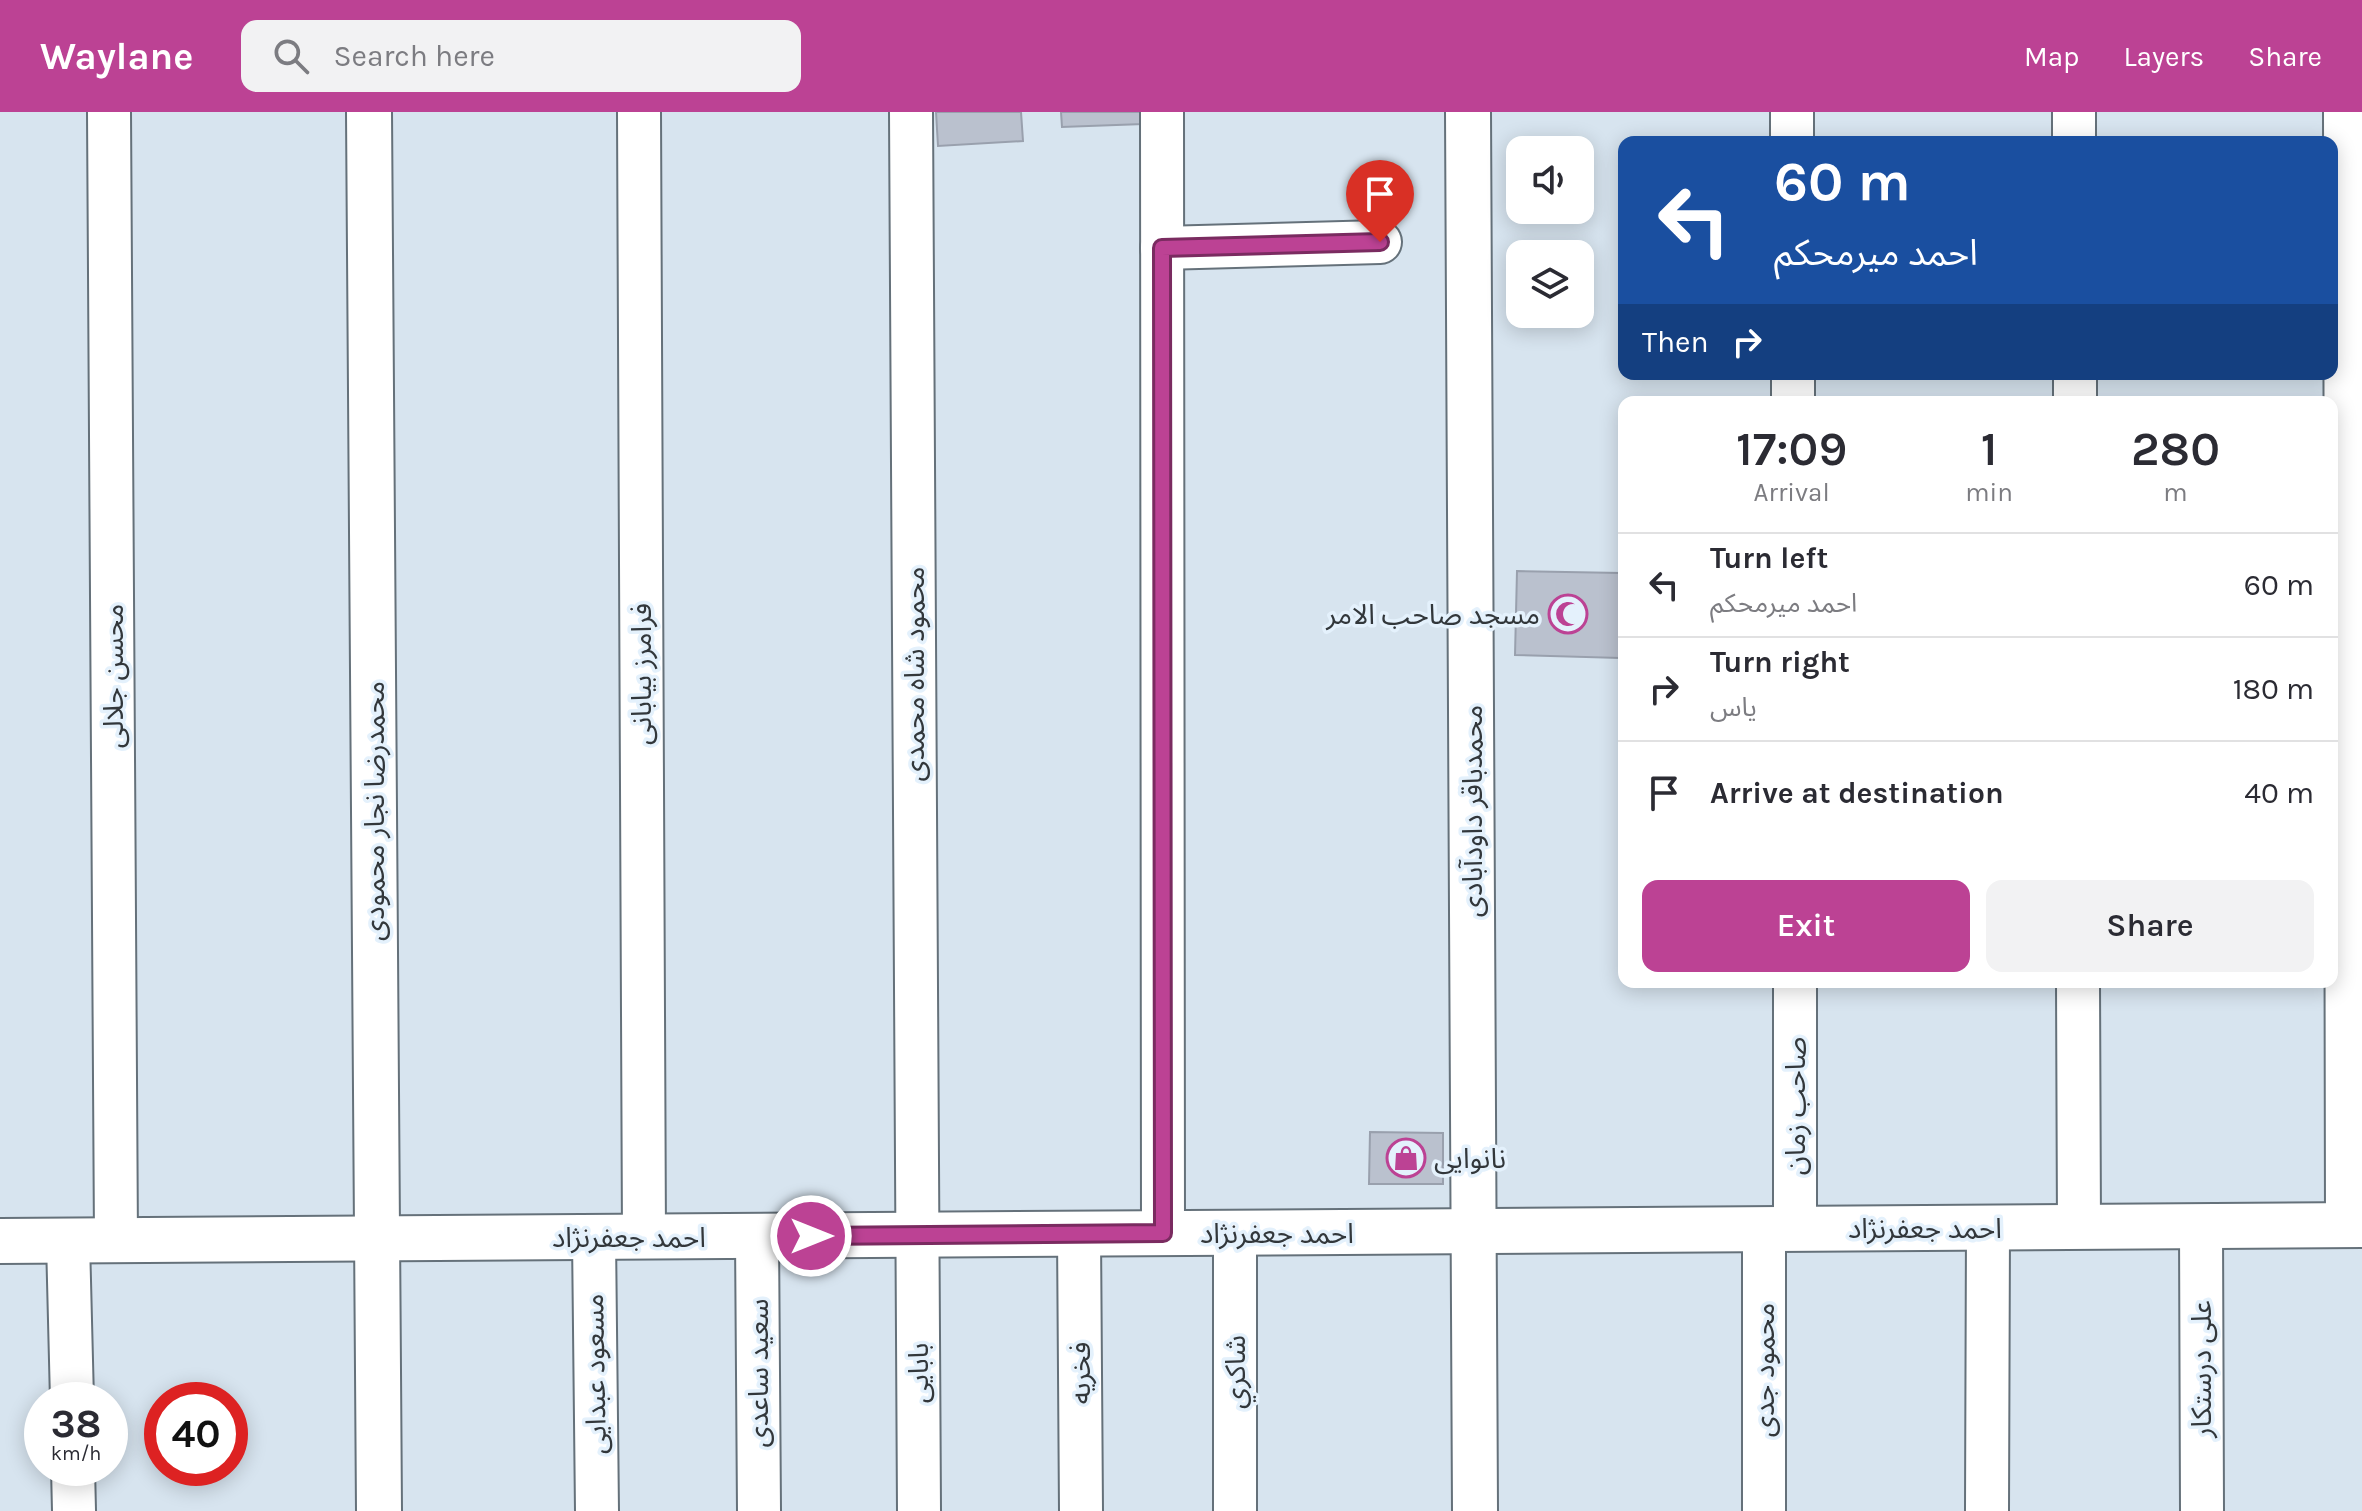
<!DOCTYPE html>
<html lang="en">
<head>
<meta charset="utf-8">
<style>
	:root { --surface:#fff; --page:#f2f2f3; --text:#2b2b33; --muted:#7c7c81; --line:#e1e1e2; --accent:#bc4294 }
	body { margin:0; font-family:Karla,"Noto Sans Arabic",sans-serif; background:var(--page); color:var(--text); height:100vh; display:flex; flex-direction:column; font-size:30px; white-space:nowrap }
	* { box-sizing:border-box; margin:0 }
	p { font-size:26px; color:var(--muted) }
	.icon { flex:none; width:44px; height:44px; fill:none; stroke:currentColor; stroke-width:2; stroke-linecap:round; stroke-linejoin:round }
	.map { position:relative; flex:1; overflow:hidden }
	.details { position:absolute; left:1618px; top:284px; width:720px; height:592px; display:flex; flex-direction:column; background:var(--surface); border-radius:16px; box-shadow:0 4px 20px #0003 }
	.details>* { flex:none }
	.banner { position:absolute; left:1618px; top:24px; width:720px; height:244px; border-radius:16px; box-shadow:0 4px 20px #0003; background:#1a4fa0; color:#fff; overflow:hidden }
	.tools { position:absolute; left:1506px; top:24px; display:grid; gap:16px }
	.tools a { display:grid; place-items:center; width:88px; height:88px; border-radius:16px; background:var(--surface); box-shadow:0 4px 20px #0003; font-size:40px }
	.speed { position:absolute; left:24px; top:1270px; display:flex; gap:16px; font-size:40px; font-weight:700; text-align:center }
	.speed>* { display:grid; place-content:center; width:104px; height:104px; border-radius:50%; background:var(--surface); box-shadow:0 4px 20px #0003; line-height:1 }
	.speed small { font-size:20px; font-weight:400 }
	.speed .limit { border:12px solid #d22; background:#fff; color:#111 }
	.pin { position:absolute; display:grid; place-items:center; width:68px; height:68px; color:#fff; margin:-82px -34px; border-radius:50% 50% 50% 0; rotate:-45deg; box-shadow:0 0 8px #0007 }
	.pin .icon { rotate:45deg }
	.me { position:absolute; width:88px; margin:-44px; rotate:90deg; stroke-linejoin:round; filter:drop-shadow(0 0 6px #0008) }
	.turn { display:flex; align-items:center; gap:28px; height:168px; padding:0 24px; font-size:36px }
	.turn .icon { width:104px; height:104px; stroke-width:2.5 }
	.turn b { display:block; font-size:56px; line-height:68px }
	.then { display:flex; align-items:center; height:76px; padding:0 24px; background:#0003; gap:16px; font-size:30px }
	.eta { display:flex; justify-content:space-evenly; align-items:center; height:136px; text-align:center }
	.eta b { font-size:48px; font-weight:600; line-height:56px }
	.button { display:flex; gap:16px; margin-top:auto; padding:16px 24px }
	.button a { flex:1; height:92px; border-radius:16px; background:var(--accent); color:#fff; font-size:32px; font-weight:600; line-height:92px; text-align:center }
	.button a+a { background:var(--page); color:var(--text) }
	ul { padding:0; list-style:none }
	li { display:flex; align-items:center; gap:24px; height:104px; padding:0 24px; border-top:2px solid var(--line) }
	li div { flex:1 }
	li b { display:block; font-size:30px }
	li em { font-style:normal }
	header { display:flex; align-items:center; gap:48px; box-sizing:border-box; height:112px; padding:0 40px; background:var(--accent); color:#fff }
	header strong { font-size:38px }
	nav { display:flex; gap:44px; margin-inline-start:auto; font-size:28px }
	.search { width:560px; height:72px; background:var(--page); display:flex; align-items:center; gap:20px; box-sizing:border-box; padding:0 28px; border-radius:16px; color:var(--muted); font-size:30px }
	.map>svg:first-child { display:block }
</style>
</head>
<body>
<header>
<strong>Waylane</strong>
<div class="search"><svg class="icon" aria-label="search" viewBox="0 0 24 24"><circle cx="10" cy="10" r="6"/><path d="M15 15l6 6"/></svg>Search here</div>
<nav><a>Map</a><a>Layers</a><a>Share</a></nav>
</header>
<div class="map">
<svg width="2362" height="1399" viewBox="0 0 2362 1399">
	<rect width="100%" height="100%" fill="#d7e4ef"/>
	<g fill="#bac1ce" stroke="#99a0ad" stroke-width="2">
		<polygon points="936,0 1021,0 1023,29 938,34"/>
		<polygon points="1061,0 1143,0 1143,12 1062,15"/>
		<polygon points="1517,459 1621,461 1620,546 1515,543"/>
		<polygon points="1370,1020 1443,1021 1443,1072 1369,1072"/>
	</g>
	<g fill="none" stroke-linecap="round" stroke-linejoin="round">
		<g stroke="#65717a" stroke-width="46">
			<g id="minor">
				<polyline points="109,0 116,1128"/>
				<polyline points="639,0 644,1125"/>
				<polyline points="911,0 919,1399"/>
				<polyline points="1162,0 1163,1121"/>
				<polyline points="1792,0 1792,30"/>
				<polyline points="2074,0 2074,30"/>
				<polyline points="2345,0 2347,1113"/>
				<polyline points="1162,136 1380,130"/>
				<polyline points="1793,262 1793,290"/>
				<polyline points="2075,262 2075,290"/>
				<polyline points="1795,870 1795,1117"/>
				<polyline points="2078,870 2079,1115"/>
				<polyline points="2201,1114 2202,1399"/>
				<polyline points="1764,1117 1764,1399"/>
				<polyline points="1235,1121 1235,1399"/>
				<polyline points="1079,1122 1081,1399"/>
				<polyline points="757,1124 759,1399"/>
				<polyline points="594,1125 597,1399"/>
				<polyline points="68,1129 72,1288"/>
				<polyline points="73,1356 74,1399"/>
				<polyline points="1987,1399 1988,1116"/>
			</g>
		</g>
		<g stroke="#65717a" stroke-width="48">
			<g id="tertiary">
				<polyline points="369,0 379,1399"/>
				<polyline points="1468,0 1475,1399"/>
				<polyline points="0,1129 2362,1113"/>
			</g>
		</g>
		<use href="#minor" stroke="#fff" stroke-width="42"/>
		<use href="#tertiary" stroke="#fff" stroke-width="44"/>
	</g>
	<g fill="none" stroke-linecap="round" stroke-linejoin="round">
		<g stroke="#7a2b60" stroke-width="20">
			<polyline id="route" points="811,1124 1163,1121 1162,136 1380,130"/>
		</g>
		<use href="#route" stroke="#bc4294" stroke-width="14"/>
	</g>
	<defs>
		<g id="mosque-ring" transform="scale(2)"><circle r="9.5" fill="#e4f1fc" stroke="#bc4294" stroke-width="1.5"/><path d="M3.5-4.9A6 6 0 1 0 3.5 4.9A5 5 0 1 1 3.5-4.9Z" fill="#bc4294"/></g>
		<g id="shop-ring" transform="scale(2)"><circle r="9.5" fill="#e4f1fc" stroke="#bc4294" stroke-width="1.5"/><path d="M-5-2.5h2.3a2.7 3.5 0 0 1 5.4 0H5L5.5 6h-11ZM-1.5-2.5h3a1.5 2.3 0 0 0-3 0Z" fill="#bc4294"/></g>
	</defs>
	<g fill-rule="evenodd">
		<use href="#mosque-ring" x="1568" y="502"/>
		<use href="#shop-ring" x="1406" y="1046"/>
	</g>
	<g text-anchor="middle" dominant-baseline="central" stroke-width="7" stroke-linejoin="round" paint-order="stroke">
		<g font-size="28" fill="#32373b" stroke="#e4f1fc" text-anchor="end">
			<text x="1540" y="502">مسجد صاحب الامر</text>
			<text x="1434" y="1046" text-anchor="start">نانوایی</text>
		</g>
		<g font-size="28" fill="#32373b" stroke="#e4f1fc">
			<text transform="translate(641 562) rotate(-90)">فرامرز بیابانی</text>
			<text transform="translate(914 562) rotate(-90)">محمود شاه محمدی</text>
			<text transform="translate(113 564) rotate(-90)">محسن جلالی</text>
			<text transform="translate(374 699) rotate(-90)">محمدرضا نجار محمودی</text>
			<text transform="translate(1472 699) rotate(-90)">محمدباقر داودآبادی</text>
			<text transform="translate(1795 994) rotate(-90)">صاحب زمان</text>
			<text x="1925" y="1116">احمد جعفرنژاد</text>
			<text x="1277" y="1121">احمد جعفرنژاد</text>
			<text x="629" y="1125">احمد جعفرنژاد</text>
			<text transform="translate(2201 1257) rotate(-90)">علی درستکار</text>
			<text transform="translate(1764 1258) rotate(-90)">محمود جدی</text>
			<text transform="translate(1235 1260) rotate(-90)">شاكري</text>
			<text transform="translate(758 1261) rotate(-90)">سعید ساعدی</text>
			<text transform="translate(918 1261) rotate(-90)">بابایی</text>
			<text transform="translate(1080 1261) rotate(-90)">فخریه</text>
			<text transform="translate(595 1262) rotate(-91)">مسعود عبدایی</text>
		</g>
	</g>
</svg>
<div class="tools">
<a><svg class="icon" aria-label="sound" viewBox="0 0 24 24"><path d="M4 9h4l5-4v14l-5-4H4zM17 9q2 3 0 6"/></svg></a>
<a><svg class="icon" aria-label="layers" viewBox="0 0 24 24"><path d="M12 4l9 5-9 5-9-5zM3 14l9 5 9-5"/></svg></a>
</div>
<div class="speed"><div>38<small>km/h</small></div><div class="limit">40</div></div>
<div class="pin" style="left:1380px;top:130px;background:#d93025"><svg class="icon" aria-label="arrive" viewBox="0 0 24 24"><path d="M6 21V4h12l-3 4 3 4H6"/></svg></div>
<svg class="me" style="left:811px;top:1124px" viewBox="-20 -20 40 40"><circle r="17" fill="#bc4294" stroke="#fff" stroke-width="3"/><path d="M0-11L8 9 0 5-8 9z" fill="#fff"/></svg>
<div class="banner">
<div class="turn"><svg class="icon" aria-label="left" viewBox="0 0 24 24"><path d="M17 20v-9H6M10 6l-5 5 5 5"/></svg><div><b>60 m</b>احمد میرمحکم</div></div>
<div class="then">Then<svg class="icon" aria-label="right" viewBox="0 0 24 24"><path d="M7 20v-9h11M14 6l5 5-5 5"/></svg></div>
</div>
<section class="details">
<div class="eta">
<div><b>17:09</b><p>Arrival</p></div>
<div><b>1</b><p>min</p></div>
<div><b>280</b><p>m</p></div>
</div>
<ul>
<li><svg class="icon" aria-label="left" viewBox="0 0 24 24"><path d="M17 20v-9H6M10 6l-5 5 5 5"/></svg><div><b>Turn left</b><p>احمد میرمحکم</p></div><em>60 m</em></li>
<li><svg class="icon" aria-label="right" viewBox="0 0 24 24"><path d="M7 20v-9h11M14 6l5 5-5 5"/></svg><div><b>Turn right</b><p>یاس</p></div><em>180 m</em></li>
<li><svg class="icon" aria-label="arrive" viewBox="0 0 24 24"><path d="M6 21V4h12l-3 4 3 4H6"/></svg><div><b>Arrive at destination</b></div><em>40 m</em></li>
</ul>
<div class="button"><a>Exit</a><a>Share</a></div>
</section>
</div>
</body>
</html>
